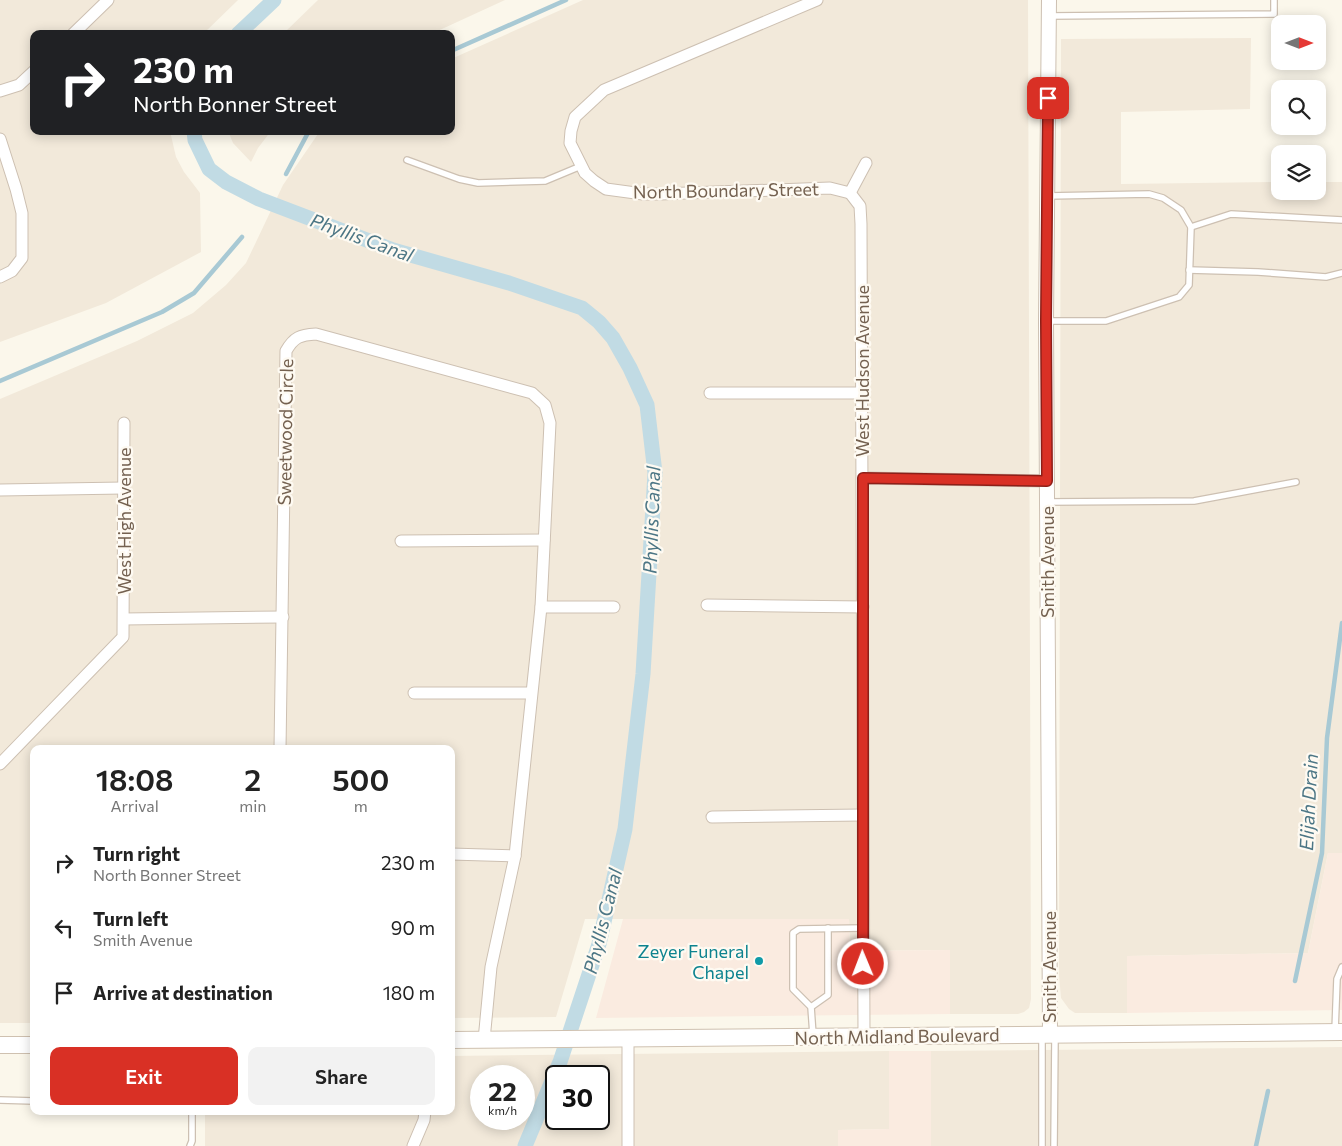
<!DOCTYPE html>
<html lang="en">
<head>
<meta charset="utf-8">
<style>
	:root { --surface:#fff; --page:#f2f2f2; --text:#222; --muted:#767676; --accent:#d93025 }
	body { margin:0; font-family:Commissioner,sans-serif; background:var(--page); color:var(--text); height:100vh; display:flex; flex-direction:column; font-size:19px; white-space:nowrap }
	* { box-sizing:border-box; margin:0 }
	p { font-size:16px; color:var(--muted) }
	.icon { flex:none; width:28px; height:28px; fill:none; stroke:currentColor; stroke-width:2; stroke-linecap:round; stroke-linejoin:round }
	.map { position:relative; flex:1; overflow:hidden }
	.side { position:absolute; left:30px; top:745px; width:425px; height:370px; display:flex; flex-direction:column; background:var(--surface); border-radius:10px; box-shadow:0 2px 12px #0003 }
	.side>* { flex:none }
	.top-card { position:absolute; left:30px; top:30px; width:425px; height:105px; border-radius:10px; box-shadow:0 2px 12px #0003; background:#202124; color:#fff; overflow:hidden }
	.needle { width:32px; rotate:90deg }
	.fabs { position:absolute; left:1271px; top:15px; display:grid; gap:10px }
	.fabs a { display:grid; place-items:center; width:55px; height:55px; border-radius:10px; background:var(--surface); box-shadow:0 2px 12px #0003; font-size:25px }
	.speed { position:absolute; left:470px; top:1065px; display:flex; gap:10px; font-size:25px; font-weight:700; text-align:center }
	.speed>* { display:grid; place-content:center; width:65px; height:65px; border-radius:50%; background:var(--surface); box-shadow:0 2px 12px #0003; line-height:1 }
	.speed small { font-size:12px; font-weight:400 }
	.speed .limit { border:2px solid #111; border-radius:8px; background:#fff; color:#111 }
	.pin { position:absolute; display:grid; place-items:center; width:42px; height:42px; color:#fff; margin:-21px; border-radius:10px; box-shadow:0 2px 8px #0006 }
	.me { position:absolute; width:55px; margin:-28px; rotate:359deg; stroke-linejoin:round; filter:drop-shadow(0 0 4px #0008) }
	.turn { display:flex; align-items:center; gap:18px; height:105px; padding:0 20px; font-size:22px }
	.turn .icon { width:65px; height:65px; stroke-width:2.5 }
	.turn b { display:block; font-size:35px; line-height:42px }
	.eta { display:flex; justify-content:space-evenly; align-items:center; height:85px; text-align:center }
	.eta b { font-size:30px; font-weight:600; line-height:35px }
	.action { display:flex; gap:10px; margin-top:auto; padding:10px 20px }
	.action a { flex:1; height:58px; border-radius:10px; background:var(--accent); color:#fff; font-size:20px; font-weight:600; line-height:58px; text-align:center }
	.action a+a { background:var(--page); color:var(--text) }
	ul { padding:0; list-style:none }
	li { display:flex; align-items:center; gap:15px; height:65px; padding:0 20px }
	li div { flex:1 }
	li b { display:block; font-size:19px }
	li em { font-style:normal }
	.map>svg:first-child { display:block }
</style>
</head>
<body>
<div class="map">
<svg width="1342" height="1146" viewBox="0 0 1342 1146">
	<rect width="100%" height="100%" fill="#fbf7eb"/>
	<g fill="#f2e9da" fill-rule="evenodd">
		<polygon points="0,0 238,0 203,34 34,34 34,131 170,131 176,157 184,172 200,193 201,252 106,303 0,342"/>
		<polygon points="318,0 505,0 431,34 283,34"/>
		<polygon points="583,0 1028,0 1031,999 1029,1008 1024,1012 1018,1014 950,1014 950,950 850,951 849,919 585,919 556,1017 451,1018 451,749 34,749 34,1023 0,1023 0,399 137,341 193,313 226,285 246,263 283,185 320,131 451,131 451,59"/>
		<polygon points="1251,38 1250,109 1121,112 1121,184 1280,182 1280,191 1318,191 1318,182 1342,182 1342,853 1328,853 1308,953 1128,956 1127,1013 1075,1013 1069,1009 1061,998 1059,975 1061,39"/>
		<polygon points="228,131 271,131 258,148 251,162 233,143"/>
		<polygon points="1342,1047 1342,1146 931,1146 931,1051"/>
		<path d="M 889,1051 L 889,1129 L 838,1130 L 838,1146 L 205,1146 L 205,1111 L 451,1111 L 451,1056 ZM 481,1076 L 524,1076 L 524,1119 L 481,1119 ZM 556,1076 L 599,1076 L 599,1119 L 556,1119 Z"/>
	</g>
	<g fill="#faebe0">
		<polygon points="1328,853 1342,853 1342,1010 1127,1013 1127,956 1308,953"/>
		<polygon points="623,919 849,919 850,951 950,950 950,1014 596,1018"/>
		<polygon points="889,1051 931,1051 931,1146 838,1146 838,1130 889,1129"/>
	</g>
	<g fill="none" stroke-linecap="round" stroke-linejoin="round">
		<g stroke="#a8c9d4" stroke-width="4.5">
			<polyline points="451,51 566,0"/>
			<polyline points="286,174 309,131"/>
			<polyline points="0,381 162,312 194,293 242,237"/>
			<polyline points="1295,981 1322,853 1327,738 1342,623"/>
			<polyline points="1256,1146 1268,1091"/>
		</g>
		<g stroke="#c1dbe4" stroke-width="15">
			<polyline points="238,34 274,0"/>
			<polyline points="194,131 195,140 209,169 226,182 259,199 393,250 509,283 582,308 599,322 613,338 630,368 647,405 655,473 643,674 625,829 599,944 560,1062 525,1146"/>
		</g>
		<g stroke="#cdc0b2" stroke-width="8">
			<g id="service">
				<polyline points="1049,16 1274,14 1274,0"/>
				<polyline points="407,160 459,179 478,183 545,181 581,166"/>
				<polyline points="1191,227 1231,214 1342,220"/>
				<polyline points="1189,270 1258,272 1326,277 1342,273"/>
				<polyline points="1046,321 1106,321 1179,297 1189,285 1191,227 1181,210 1163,198 1149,194 1047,196"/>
				<polyline points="1047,502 1194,501 1296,482"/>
				<polyline points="811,1007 828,995 828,928"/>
				<polyline points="1335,1031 1337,979 1342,967"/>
				<polyline points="813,1035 811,1007 793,989 793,933 799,929 863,928"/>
				<polyline points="1042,1036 1042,1146"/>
				<polyline points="0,1100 34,1101"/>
				<polyline points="190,1146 192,1141 192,1111"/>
				<polyline points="1054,1146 1055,1036"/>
			</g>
		</g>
		<g stroke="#cdc0b2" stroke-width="13">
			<g id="minor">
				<polyline points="817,0 604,90 575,117 571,131 570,143 585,173 594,181 606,189 643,194 660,194 830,188 850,193"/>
				<polyline points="73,34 108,0"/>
				<polyline points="0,91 19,85 34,71"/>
				<polyline points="0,139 16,189 22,213 22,258 12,271 0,277"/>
				<polyline points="850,193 860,206 861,224 864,1036"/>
				<polyline points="850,193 866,163"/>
				<polyline points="710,393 862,393"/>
				<polyline points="863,478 1047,481"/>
				<polyline points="0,490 123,488"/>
				<polyline points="401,541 544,540"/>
				<polyline points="707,605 863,607"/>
				<polyline points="541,607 614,607"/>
				<polyline points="124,619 283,617"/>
				<polyline points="414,693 531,693"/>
				<path d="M 280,749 L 286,351 C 294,337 300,335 316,334 L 532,393 L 545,405 L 550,423 L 541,607 L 515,856 L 491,967 L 484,1040"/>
				<polyline points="0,764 123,637 124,423"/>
				<polyline points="712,817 862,815"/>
				<polyline points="451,854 515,856"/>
				<polyline points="628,1038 628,1146"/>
				<polyline points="413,1146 424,1120 425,1111"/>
			</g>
		</g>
		<g stroke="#cdc0b2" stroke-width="16">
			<polyline id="tertiary" points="1049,0 1046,321 1050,1034"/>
		</g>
		<g stroke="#cfc1b0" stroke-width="18">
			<g id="secondary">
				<polyline points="451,1040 1342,1032"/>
				<polyline points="0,1045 34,1045"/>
			</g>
		</g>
		<use href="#service" stroke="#fff" stroke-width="5.5"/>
		<use href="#minor" stroke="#fff" stroke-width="11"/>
		<use href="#tertiary" stroke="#fff" stroke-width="14"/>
		<use href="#secondary" stroke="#fff" stroke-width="16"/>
	</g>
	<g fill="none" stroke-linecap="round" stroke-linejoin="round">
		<g stroke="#8d1f18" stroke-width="12">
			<polyline id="route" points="863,964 863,478 1047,481 1046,321 1048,98"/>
		</g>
		<use href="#route" stroke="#d93025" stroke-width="9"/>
	</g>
	<circle fill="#0f9aa8" stroke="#fefaf2" stroke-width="2" cx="759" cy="961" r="5"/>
	<g text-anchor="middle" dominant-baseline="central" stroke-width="4.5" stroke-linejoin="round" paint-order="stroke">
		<g font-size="18" fill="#746150" stroke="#fefaf2">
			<text transform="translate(726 190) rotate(-1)">North Boundary Street</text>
			<text transform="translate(862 371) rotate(-90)">West Hudson Avenue</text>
			<text transform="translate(285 432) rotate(-89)">Sweetwood Circle</text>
			<text transform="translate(124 521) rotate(-90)">West High Avenue</text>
			<text transform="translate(1047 562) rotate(-90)">Smith Avenue</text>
			<text transform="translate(1049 967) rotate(-90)">Smith Avenue</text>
			<text transform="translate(897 1036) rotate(-1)">North Midland Boulevard</text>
		</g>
		<g font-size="18" fill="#0d838f" stroke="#fefaf2" text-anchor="end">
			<text x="749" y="951">Zeyer Funeral<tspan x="749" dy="21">Chapel</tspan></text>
		</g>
		<g font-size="19" font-style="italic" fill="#4c7685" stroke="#fefaf2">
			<text transform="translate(362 237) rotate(20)">Phyllis Canal</text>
			<text transform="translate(651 520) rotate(-88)">Phyllis Canal</text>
			<text transform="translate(1308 802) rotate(-87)">Elijah Drain</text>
			<text transform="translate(602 921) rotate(-76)">Phyllis Canal</text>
		</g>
	</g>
</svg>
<div class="fabs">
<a><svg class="needle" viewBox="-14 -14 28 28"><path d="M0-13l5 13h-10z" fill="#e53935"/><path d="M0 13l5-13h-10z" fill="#767676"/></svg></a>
<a><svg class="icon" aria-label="search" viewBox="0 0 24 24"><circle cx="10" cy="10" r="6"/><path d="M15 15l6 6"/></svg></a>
<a><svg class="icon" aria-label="layers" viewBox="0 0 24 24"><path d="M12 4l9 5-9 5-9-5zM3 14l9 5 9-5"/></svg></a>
</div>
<div class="speed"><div>22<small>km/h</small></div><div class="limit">30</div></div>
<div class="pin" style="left:1048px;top:98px;background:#d93025"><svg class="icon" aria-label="arrive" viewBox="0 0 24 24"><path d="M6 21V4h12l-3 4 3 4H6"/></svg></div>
<svg class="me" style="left:863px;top:964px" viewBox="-20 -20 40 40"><circle r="17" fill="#d93025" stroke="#fff" stroke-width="3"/><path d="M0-11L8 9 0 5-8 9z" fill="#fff"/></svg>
<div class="top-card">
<div class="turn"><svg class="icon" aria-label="right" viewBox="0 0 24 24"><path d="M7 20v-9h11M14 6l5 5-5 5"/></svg><div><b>230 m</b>North Bonner Street</div></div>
</div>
<section class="side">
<div class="eta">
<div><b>18:08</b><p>Arrival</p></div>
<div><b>2</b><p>min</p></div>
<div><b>500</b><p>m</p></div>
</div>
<ul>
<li><svg class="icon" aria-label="right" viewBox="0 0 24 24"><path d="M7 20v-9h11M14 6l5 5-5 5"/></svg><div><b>Turn right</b><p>North Bonner Street</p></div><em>230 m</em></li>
<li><svg class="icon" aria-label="left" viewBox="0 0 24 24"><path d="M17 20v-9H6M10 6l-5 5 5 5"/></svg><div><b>Turn left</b><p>Smith Avenue</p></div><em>90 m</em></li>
<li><svg class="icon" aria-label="arrive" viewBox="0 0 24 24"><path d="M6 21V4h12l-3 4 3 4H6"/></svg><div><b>Arrive at destination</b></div><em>180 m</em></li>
</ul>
<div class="action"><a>Exit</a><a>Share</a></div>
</section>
</div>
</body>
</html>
